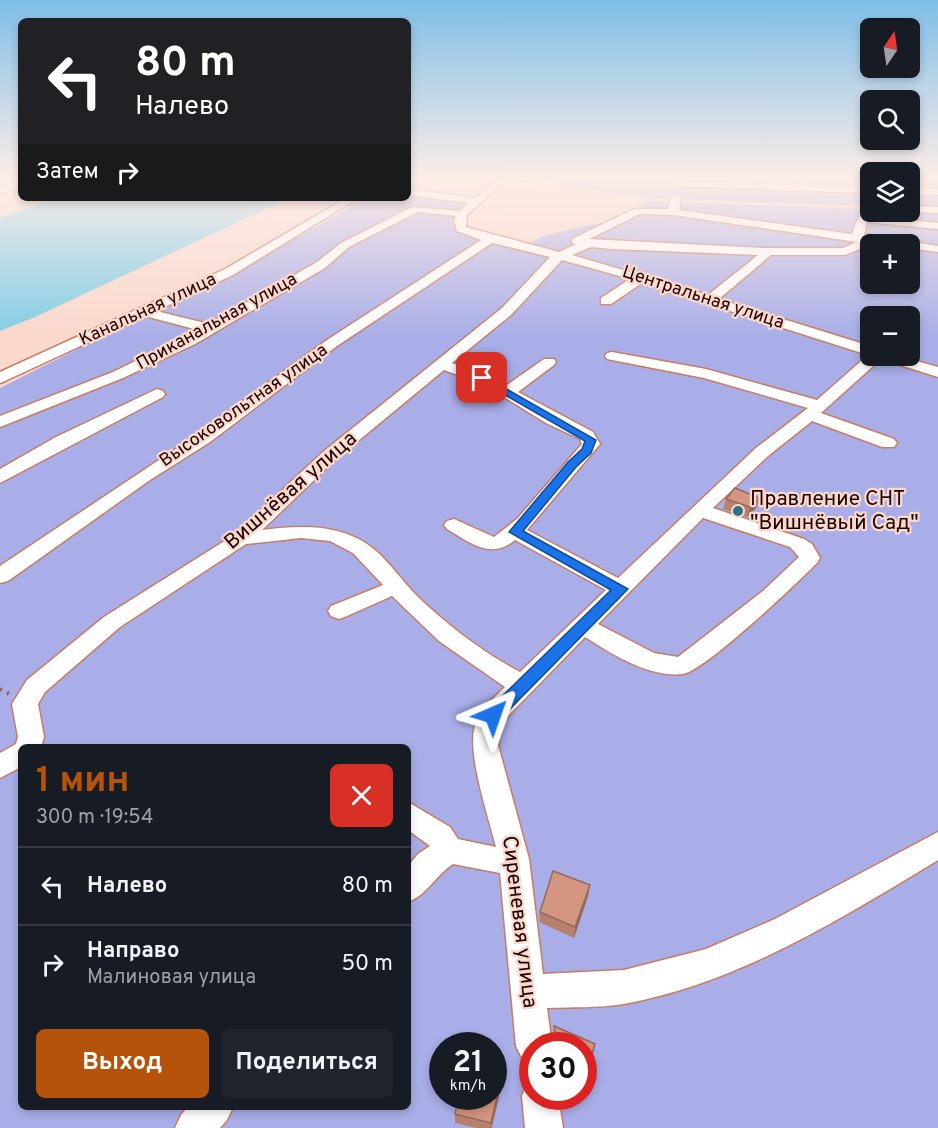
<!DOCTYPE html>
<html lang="ru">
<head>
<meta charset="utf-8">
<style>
	:root { --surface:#171b24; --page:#20242c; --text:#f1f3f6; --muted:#9ea1a6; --line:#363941; --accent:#b45309 }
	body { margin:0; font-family:Overpass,sans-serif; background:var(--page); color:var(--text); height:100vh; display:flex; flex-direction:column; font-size:22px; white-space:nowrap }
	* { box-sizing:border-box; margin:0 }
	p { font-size:20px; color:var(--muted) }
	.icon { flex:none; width:33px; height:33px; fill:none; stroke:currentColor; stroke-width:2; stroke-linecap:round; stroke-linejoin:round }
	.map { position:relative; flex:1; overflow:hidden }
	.details { position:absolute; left:18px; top:744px; width:393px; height:366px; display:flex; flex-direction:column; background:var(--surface); border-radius:9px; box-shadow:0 3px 9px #0003 }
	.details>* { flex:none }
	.hud { position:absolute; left:18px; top:18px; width:393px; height:183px; border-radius:9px; box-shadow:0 3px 9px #0003; background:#202124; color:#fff; overflow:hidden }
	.needle { width:39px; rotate:13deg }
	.controls { position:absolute; left:860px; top:18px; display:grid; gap:12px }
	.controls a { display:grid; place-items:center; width:60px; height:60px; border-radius:9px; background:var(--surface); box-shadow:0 3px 9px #0003; font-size:30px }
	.speed { position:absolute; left:429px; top:1032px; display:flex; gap:12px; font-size:30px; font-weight:700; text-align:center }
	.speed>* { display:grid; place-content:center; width:78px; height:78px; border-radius:50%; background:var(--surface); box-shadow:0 3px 9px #0003; line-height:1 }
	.speed small { font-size:15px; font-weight:400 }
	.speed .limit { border:9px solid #d22; background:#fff; color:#111 }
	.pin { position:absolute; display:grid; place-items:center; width:51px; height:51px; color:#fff; margin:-26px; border-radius:12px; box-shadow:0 3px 9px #0006 }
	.me { position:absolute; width:66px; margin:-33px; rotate:43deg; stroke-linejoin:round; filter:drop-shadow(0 0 4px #0008) }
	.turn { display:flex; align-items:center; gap:21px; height:126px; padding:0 18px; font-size:27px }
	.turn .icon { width:78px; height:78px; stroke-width:2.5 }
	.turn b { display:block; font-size:42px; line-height:51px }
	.then { display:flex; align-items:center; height:57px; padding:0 18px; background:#0003; gap:12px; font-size:22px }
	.round { display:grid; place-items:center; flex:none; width:63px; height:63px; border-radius:9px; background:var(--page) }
	.overview { display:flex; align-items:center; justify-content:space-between; height:102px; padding:0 18px }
	h1 { font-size:36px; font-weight:700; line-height:45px; color:var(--accent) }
	.cta { display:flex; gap:12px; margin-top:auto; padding:12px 18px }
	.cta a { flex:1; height:69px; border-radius:9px; background:var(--accent); color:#fff; font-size:24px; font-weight:700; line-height:69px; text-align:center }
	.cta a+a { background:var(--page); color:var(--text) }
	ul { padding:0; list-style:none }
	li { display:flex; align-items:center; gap:18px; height:78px; padding:0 18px; border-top:2px solid var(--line) }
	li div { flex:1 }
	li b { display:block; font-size:22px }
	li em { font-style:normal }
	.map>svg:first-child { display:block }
</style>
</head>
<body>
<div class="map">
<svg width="938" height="1128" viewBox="0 0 938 1128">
	<rect width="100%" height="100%" fill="#fad8cc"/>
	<g fill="#a9aee8" fill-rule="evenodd">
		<polygon points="870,178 870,206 647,198 506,179"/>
		<polygon points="909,178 938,178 938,209 909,208"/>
		<path d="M 408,193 L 475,203 L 460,219 L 460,230 L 521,248 L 546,235 L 613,220 L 649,201 L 938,212 L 938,1128 L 0,1128 L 0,388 L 278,248 L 367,198 L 408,198 ZM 870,244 L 909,244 L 909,284 L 870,284 ZM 870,316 L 909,316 L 909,356 L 870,356 ZM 21,747 L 408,747 L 408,1107 L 21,1107 ZM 442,1046 L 494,1046 L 494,1096 L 442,1096 ZM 532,1046 L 584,1046 L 584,1096 L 532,1096 Z"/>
	</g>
	<polygon fill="#81cde5" points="55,198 289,198 35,317 0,331 0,218"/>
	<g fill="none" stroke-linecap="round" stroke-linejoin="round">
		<g stroke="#c87c62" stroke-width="3">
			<g id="minor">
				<path d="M 500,178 L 515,178 L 502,184 L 467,215 L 466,227 L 559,252 L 576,244 L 572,243 L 572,239 L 634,209 L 668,209 L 671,198 L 676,195 L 681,198 L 679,210 L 852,234 L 858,218 L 863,215 L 938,223 L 938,229 L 867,222 L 864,234 L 938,246 L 938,252 L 909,248 L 909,244 L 868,243 L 870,261 L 866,260 L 860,249 L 845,255 L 771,255 L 719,299 L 870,346 L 870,356 L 899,356 L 938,367 L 938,377 L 881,359 L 821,413 L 894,439 L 897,443 L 894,447 L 882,447 L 812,421 L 768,456 L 713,508 L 804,539 L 812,544 L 820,558 L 817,563 C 797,583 706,670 683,674 C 649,678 612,654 585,637 L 503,721 L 498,745 L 529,859 L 543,974 L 624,970 L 706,949 L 775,919 L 938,832 L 938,860 C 840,919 739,983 624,1004 C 599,1008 573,1007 547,1008 L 552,1046 L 532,1046 L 532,1063 L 522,1058 L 516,1046 L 500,873 L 453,864 C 436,875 427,895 408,902 L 408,866 L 418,854 L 430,846 L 408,830 L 408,802 L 450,827 L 458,839 L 496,847 C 489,818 465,749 476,723 C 482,708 494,698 505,687 L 439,641 L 392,596 L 347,616 L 339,619 L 331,616 L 328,611 L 331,606 L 383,585 L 353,553 L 330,541 L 301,538 L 246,544 L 120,627 L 45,692 L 38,704 L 44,737 L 41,747 L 21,747 L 21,767 L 0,778 L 0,753 L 16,744 L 18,737 L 12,704 L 27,680 L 104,617 L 234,535 L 323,452 L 502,308 L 550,257 L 492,243 L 337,346 L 210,442 L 150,480 L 8,581 L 0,583 L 0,566 L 198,434 L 327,340 L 481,240 L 457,231 L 454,221 L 456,216 L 418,212 L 349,247 L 325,268 L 195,344 L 123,378 L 0,427 L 0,416 L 113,372 L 198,330 L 145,316 L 5,381 L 0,383 L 0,372 L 225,269 L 346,198 L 358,198 L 233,275 L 156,311 L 209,324 L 317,262 L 341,243 L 412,207 L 460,211 L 468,203 L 408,195 L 408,189 L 475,198 ZM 640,214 L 673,215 L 857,242 L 843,248 L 763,248 L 589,239 ZM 591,247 L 612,249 L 758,255 L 708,295 L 572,255 ZM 562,260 L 630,279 L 601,298 L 601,304 L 611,304 L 642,283 L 868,355 L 817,400 L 706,369 L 612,352 L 607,353 L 605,356 L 607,359 L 704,378 L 808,408 L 756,448 L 618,578 L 527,530 L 600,444 L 593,432 L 518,392 L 554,365 L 556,362 L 554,359 L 544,359 L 507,385 L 495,378 L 452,363 L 512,314 ZM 444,370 L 483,384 L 546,423 L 580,439 L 582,444 L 517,519 L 494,537 L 454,519 L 447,521 L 444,525 L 447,529 C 470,543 491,560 515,540 L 606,590 L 520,672 C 482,652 447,625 416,595 C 402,581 391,564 376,551 C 344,523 301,525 262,530 L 335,460 ZM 703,518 L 790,547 L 799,557 L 763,591 L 678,657 L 654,653 L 598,624 Z"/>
				<polygon points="521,178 544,178 554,182 549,185"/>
				<polygon points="21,181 21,187 0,194 0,188"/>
				<polygon points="675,181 870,187 870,193 672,186 670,184"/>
				<polygon points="909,188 938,189 938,195 909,194"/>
				<polygon points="909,206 938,207 938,213 906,212 909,212"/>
				<polygon points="882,284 895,284 899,289 893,293"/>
				<polygon points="157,389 163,391 165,394 163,397 0,483 0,469 56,437"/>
				<polygon points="532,1081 532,1096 558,1096 563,1128 525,1128 522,1096 527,1083"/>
				<polygon points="188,1107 233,1107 227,1120 220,1128 175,1128 181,1115"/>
			</g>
		</g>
		<polyline stroke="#81635c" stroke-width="4" stroke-dasharray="2 6" stroke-linecap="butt" points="0,689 11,695"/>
		<use href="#minor" fill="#fff" fill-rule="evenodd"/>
	</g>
	<g fill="#b7816f">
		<polygon points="759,498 756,508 747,517 723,509 726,499"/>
		<polygon points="588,896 574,938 539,922 540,912"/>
		<polygon points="554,1026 595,1044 586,1079 584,1078 584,1046 553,1037"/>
		<polygon points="499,1087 499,1097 492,1128 476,1128 455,1123 455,1114"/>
	</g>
	<g fill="#95695a">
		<polygon points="759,498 756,508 747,517 750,507"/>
		<polygon points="590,885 588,896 574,938 575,927"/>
		<polygon points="499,1087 499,1097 491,1128 491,1123"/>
	</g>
	<g fill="#d59681" stroke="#95695a" stroke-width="1.5">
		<polygon points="735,488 759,498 750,507 726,499"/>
		<polygon points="553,871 590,885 575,927 540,912"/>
		<polygon points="554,1026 595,1044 588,1069 584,1067 584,1046 549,1046 551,1038 556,1036"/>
		<polygon points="494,1086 499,1087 491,1123 455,1114 459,1096 494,1096"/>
	</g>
	<linearGradient id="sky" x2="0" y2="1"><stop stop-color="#7fbee7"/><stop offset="0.53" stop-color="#fdede8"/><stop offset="1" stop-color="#fdede8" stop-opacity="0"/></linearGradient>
	<rect width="938" height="336" fill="url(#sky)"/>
	<polygon fill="#1a73e8" stroke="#114b97" stroke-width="1.5" points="482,375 596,440 591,453 576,467 523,531 628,589 499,720 487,720 485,715 487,711 611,590 509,532 568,462 582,449 585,441 479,380 477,378"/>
	<circle fill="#307285" stroke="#fad8cc" stroke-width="2" cx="738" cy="511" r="6"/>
	<g text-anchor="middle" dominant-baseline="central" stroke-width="4.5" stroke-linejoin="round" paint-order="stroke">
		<g font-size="18" fill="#1d0300" stroke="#fad8cc">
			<text transform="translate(703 298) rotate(18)">Центральная улица</text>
			<text transform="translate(148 310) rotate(-25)">Канальная улица</text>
			<text transform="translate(217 322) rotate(-29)">Приканальная улица</text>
			<text transform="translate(244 406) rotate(-35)">Высоковольтная улица</text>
		</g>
		<g font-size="21" fill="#1d0300" stroke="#fad8cc">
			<text transform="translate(291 491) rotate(-41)">Вишнёвая улица</text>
			<text transform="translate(519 922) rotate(83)">Сиреневая улица</text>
		</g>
		<g font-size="21" fill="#1d0300" stroke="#fad8cc" text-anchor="start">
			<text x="750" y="499">Правление СНТ<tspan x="750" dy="24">"Вишнёвый Сад"</tspan></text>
		</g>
	</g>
</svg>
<div class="controls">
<a><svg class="needle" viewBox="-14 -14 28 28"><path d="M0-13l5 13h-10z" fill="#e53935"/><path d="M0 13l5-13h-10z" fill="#9ea1a6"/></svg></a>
<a><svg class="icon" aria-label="search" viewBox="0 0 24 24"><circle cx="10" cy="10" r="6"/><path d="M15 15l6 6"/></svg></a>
<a><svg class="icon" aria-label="layers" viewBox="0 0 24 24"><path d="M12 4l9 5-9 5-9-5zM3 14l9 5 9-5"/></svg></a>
<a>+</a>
<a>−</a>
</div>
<div class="speed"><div>21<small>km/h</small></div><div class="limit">30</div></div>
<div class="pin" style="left:482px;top:378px;background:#d93025"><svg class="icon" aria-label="arrive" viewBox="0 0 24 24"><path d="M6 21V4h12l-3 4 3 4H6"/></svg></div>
<svg class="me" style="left:493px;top:715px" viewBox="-20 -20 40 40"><path d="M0-17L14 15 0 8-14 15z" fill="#1a73e8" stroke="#fff" stroke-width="4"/></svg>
<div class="hud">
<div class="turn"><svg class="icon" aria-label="left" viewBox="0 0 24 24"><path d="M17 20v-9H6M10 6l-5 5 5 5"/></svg><div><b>80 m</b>Налево</div></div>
<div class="then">Затем<svg class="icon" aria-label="right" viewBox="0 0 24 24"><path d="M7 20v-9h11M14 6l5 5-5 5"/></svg></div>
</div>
<section class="details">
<div class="overview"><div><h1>1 мин</h1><p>300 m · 19:54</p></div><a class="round" style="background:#d93025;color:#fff"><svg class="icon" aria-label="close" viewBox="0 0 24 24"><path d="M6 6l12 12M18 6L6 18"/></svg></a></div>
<ul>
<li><svg class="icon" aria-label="left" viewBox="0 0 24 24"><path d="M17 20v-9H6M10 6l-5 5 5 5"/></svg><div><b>Налево</b></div><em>80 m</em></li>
<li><svg class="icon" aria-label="right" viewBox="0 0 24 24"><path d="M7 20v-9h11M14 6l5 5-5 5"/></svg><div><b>Направо</b><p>Малиновая улица</p></div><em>50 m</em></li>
</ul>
<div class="cta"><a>Выход</a><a>Поделиться</a></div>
</section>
</div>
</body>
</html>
